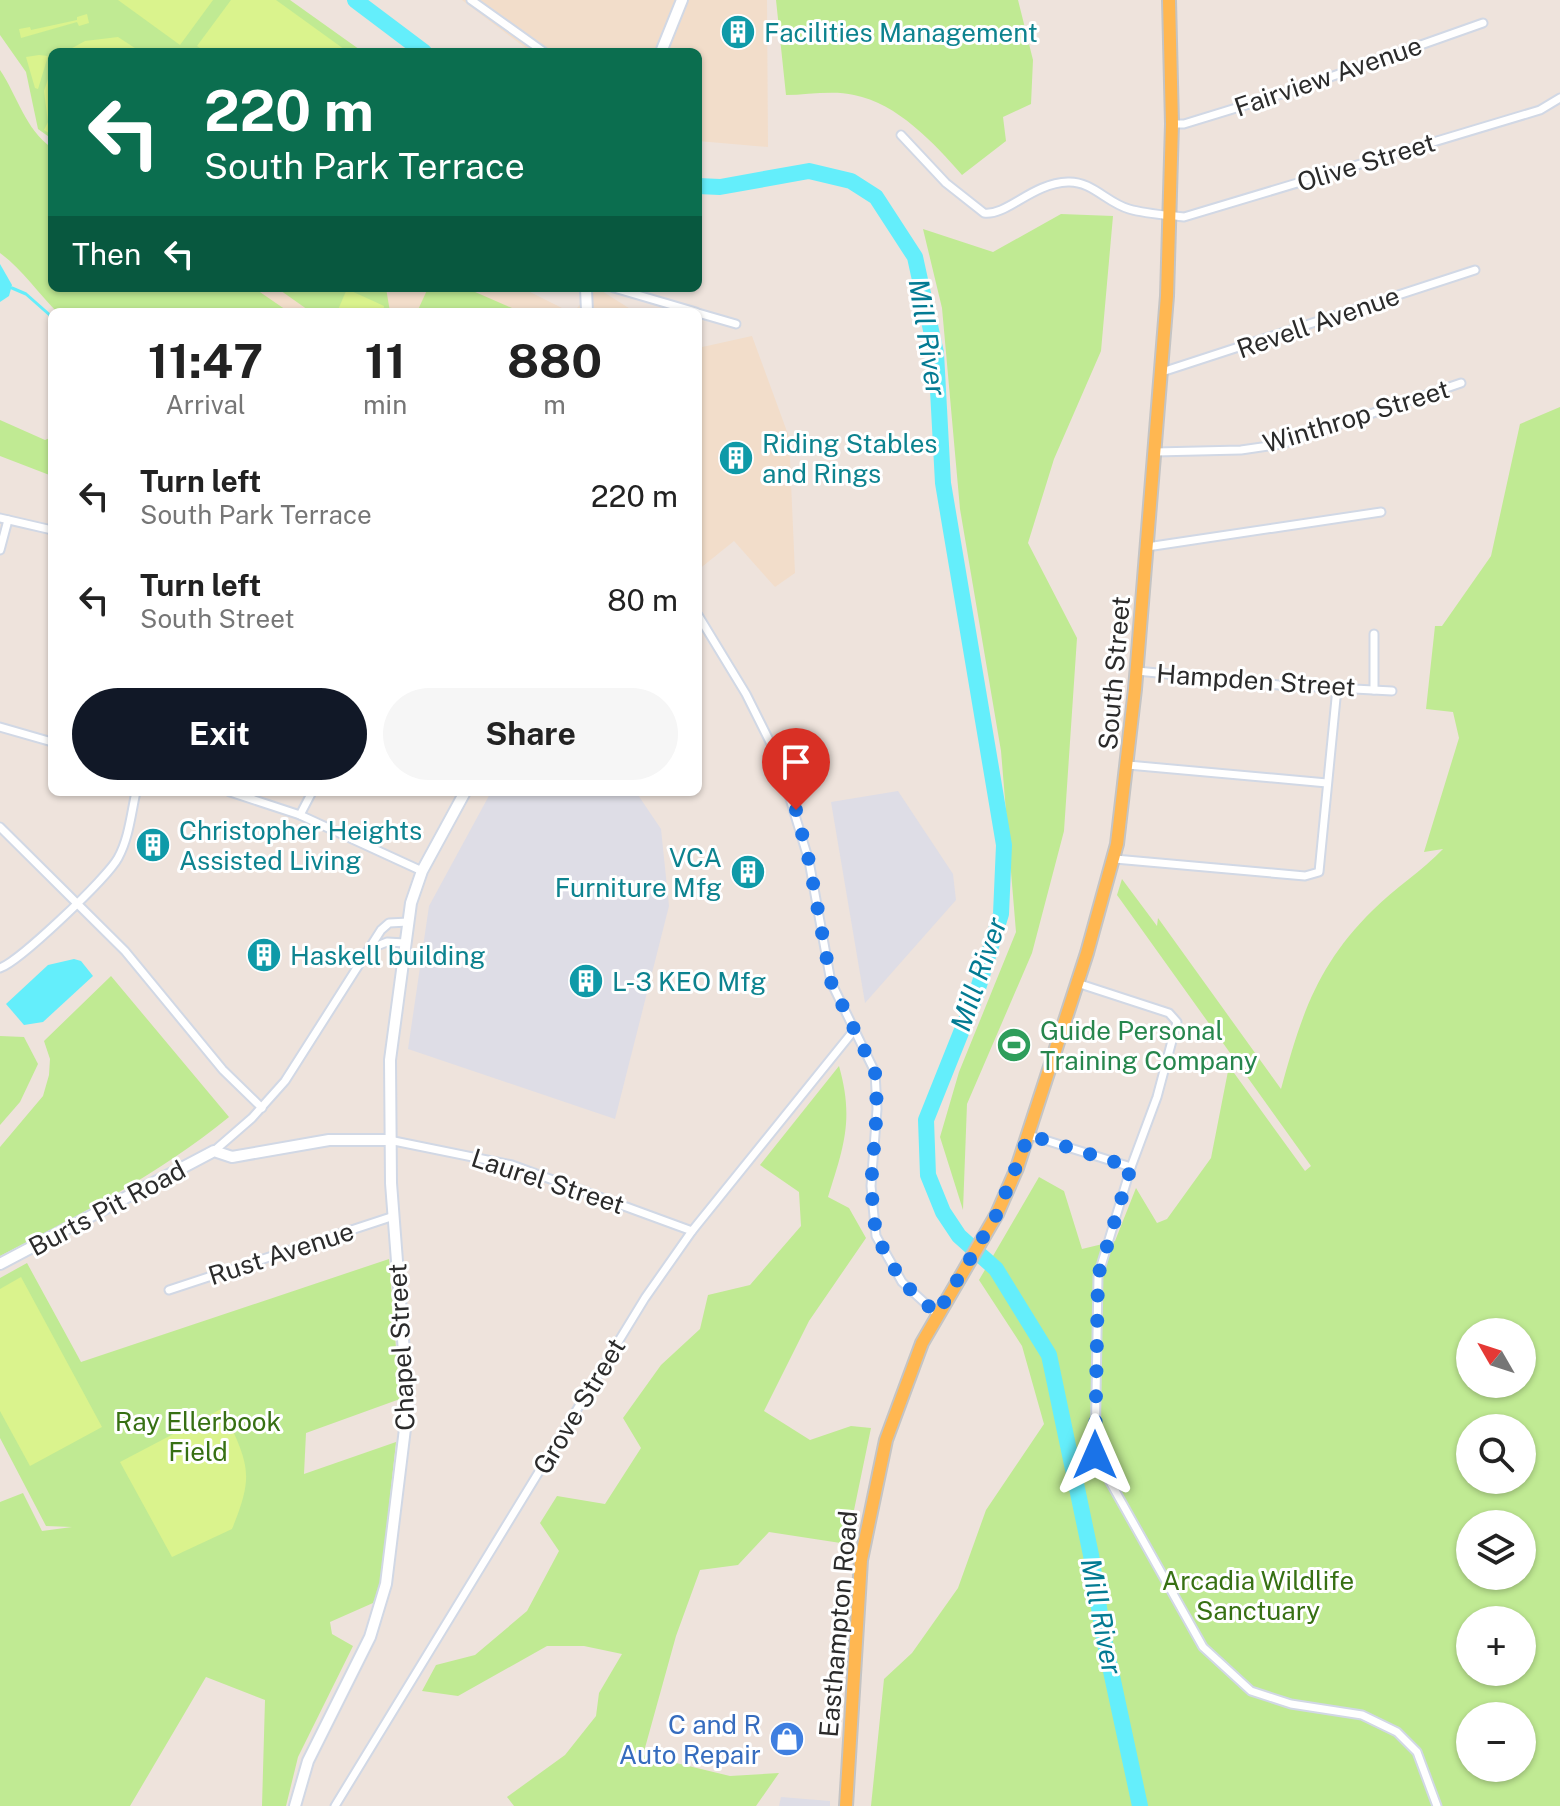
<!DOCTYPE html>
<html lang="en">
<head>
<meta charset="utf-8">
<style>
	:root { --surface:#fff; --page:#f6f6f6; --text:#222; --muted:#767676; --accent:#111827 }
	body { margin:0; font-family:"Public Sans",sans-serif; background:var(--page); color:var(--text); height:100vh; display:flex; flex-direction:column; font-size:30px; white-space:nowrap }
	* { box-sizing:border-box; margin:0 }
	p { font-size:26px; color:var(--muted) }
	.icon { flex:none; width:44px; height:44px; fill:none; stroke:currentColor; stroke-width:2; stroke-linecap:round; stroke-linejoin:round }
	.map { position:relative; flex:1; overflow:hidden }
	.details { position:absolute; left:48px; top:308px; width:654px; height:488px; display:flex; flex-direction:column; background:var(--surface); border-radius:12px; box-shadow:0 2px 6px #0004 }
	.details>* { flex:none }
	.top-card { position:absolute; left:48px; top:48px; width:654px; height:244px; border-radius:12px; box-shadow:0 2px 6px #0004; background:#0b6e4f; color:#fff; overflow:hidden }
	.needle { width:52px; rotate:309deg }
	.tools { position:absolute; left:1456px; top:1318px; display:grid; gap:16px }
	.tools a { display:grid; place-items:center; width:80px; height:80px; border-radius:50%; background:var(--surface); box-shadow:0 2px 6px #0004; font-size:40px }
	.pin { position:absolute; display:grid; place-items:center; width:68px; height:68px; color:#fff; margin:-82px -34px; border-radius:50% 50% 50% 0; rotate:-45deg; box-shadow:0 0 8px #0007 }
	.pin .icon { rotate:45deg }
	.me { position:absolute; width:88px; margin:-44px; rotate:0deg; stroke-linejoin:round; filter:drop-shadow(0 0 6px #0008) }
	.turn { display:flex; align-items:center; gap:28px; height:168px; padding:0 24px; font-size:36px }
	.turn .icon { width:104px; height:104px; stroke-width:2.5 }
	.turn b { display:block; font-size:56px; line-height:68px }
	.then { display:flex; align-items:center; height:76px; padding:0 24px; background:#0003; gap:16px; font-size:30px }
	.eta { display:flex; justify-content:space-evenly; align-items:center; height:136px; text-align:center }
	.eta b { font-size:48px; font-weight:700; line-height:56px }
	.cta { display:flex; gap:16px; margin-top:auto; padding:16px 24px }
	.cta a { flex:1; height:92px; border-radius:48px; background:var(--accent); color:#fff; font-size:32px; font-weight:700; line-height:92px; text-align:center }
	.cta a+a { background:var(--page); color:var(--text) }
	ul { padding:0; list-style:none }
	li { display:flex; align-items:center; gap:24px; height:104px; padding:0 24px }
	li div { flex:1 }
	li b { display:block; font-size:30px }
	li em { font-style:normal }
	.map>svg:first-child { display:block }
</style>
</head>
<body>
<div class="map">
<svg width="1560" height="1806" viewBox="0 0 1560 1806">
	<rect width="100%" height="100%" fill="#eee3dc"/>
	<g fill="#dedde6">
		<polygon points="898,791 953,874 956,900 865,1003 831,802"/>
		<polygon points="491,792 636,792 661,829 669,906 615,1119 408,1049 429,906"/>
		<polygon points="781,1797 830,1801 830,1806 779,1806"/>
	</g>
	<g fill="#f2ddca">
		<polygon points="462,0 767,0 768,147 698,141 698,52 531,52"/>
		<polygon points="59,288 522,288 570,312 97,312"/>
		<polygon points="593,288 597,288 635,312 574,312"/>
		<polygon points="752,336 789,437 795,573 775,587 734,541 698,570 698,348"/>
	</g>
	<g fill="#c0ea93" fill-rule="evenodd">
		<polygon points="0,0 290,0 363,52 52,52 52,139 38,129 26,72 0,35"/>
		<path d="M 776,0 L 1018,0 L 1033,60 L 1031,104 L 1003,117 L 1006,141 L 962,175 C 935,144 897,103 854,95 C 833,90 807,95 786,95 Z"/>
		<path d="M 0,70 C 18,97 25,129 52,148 L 52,288 L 254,288 L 289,312 L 57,312 C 38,293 22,269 0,253 Z"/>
		<polygon points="1061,214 1113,216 1101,351 1054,459 1028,543 1077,638 1064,831 1032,953 967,1104 963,1210 940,1137 959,1072 1016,932 1001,751 960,509 942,308 923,229 993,252"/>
		<polygon points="277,288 386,288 390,312 311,312"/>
		<polygon points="428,288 466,288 521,312 417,312"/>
		<path d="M 1560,407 L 1560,1806 L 871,1806 L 884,1679 L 912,1653 L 958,1588 L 986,1510 L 1044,1424 L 1022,1346 L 979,1280 L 1039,1177 L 1064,1191 L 1082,1249 L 1115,1241 L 1136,1188 L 1157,1223 L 1167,1219 L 1211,1158 L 1229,1066 L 1305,1171 L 1311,1166 L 1117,895 L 1122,879 L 1157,926 L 1158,918 L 1281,1089 C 1301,1016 1317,965 1373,910 C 1395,888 1422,871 1443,849 L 1424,852 L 1459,738 L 1453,712 L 1426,709 L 1435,626 L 1442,626 L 1491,556 L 1520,424 ZM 1470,1332 L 1522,1332 L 1522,1384 L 1470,1384 ZM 1470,1428 L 1522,1428 L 1522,1480 L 1470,1480 ZM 1470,1524 L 1522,1524 L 1522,1576 L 1470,1576 ZM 1470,1620 L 1522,1620 L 1522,1672 L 1470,1672 ZM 1470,1716 L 1522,1716 L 1522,1768 L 1470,1768 Z"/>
		<polygon points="0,420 45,440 52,437 52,476 0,456"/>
		<path d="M 111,976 L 229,1117 C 159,1174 80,1215 0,1256 L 0,1147 L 43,1096 L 49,1075 L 50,1059 L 44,1041 Z"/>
		<polygon points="0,1036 24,1037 38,1064 20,1102 0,1125"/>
		<path d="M 839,1066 C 854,1119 844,1146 828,1197 L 849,1208 L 866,1238 L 809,1321 L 764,1411 L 810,1440 L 851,1426 L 871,1428 L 847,1544 L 769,1532 L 738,1565 L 700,1570 L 676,1636 L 643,1755 L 730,1776 L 779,1773 L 756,1806 L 514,1806 L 507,1797 L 565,1755 L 596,1716 L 599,1693 L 622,1654 L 584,1646 L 547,1646 L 458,1696 L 422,1691 L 436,1665 L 475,1655 L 527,1611 L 559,1551 L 540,1523 L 557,1496 L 605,1504 L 641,1448 L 623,1418 L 661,1365 L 700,1329 L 708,1295 L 750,1285 L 801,1226 L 799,1192 L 760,1165 Z"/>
		<polygon points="389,1259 400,1399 306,1433 304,1474 396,1442 380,1589 373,1603 330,1622 332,1634 353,1646 298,1757 286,1806 262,1806 265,1700 206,1677 130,1806 0,1806 0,1502 23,1493 42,1531 72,1527 46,1526 0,1438 0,1278 27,1263 81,1362"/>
	</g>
	<g fill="#daf38d">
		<polygon points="118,0 213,0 180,45"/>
		<polygon points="231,0 276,0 348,52 206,52 197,46"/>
		<polygon points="87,14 89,23 79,26 77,22 21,38 19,29 30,27 31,30 77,20 77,17"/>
		<polygon points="118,37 141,52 65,52 85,41"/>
		<polygon points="39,55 48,56 38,89 35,88 26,57"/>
		<polygon points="52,67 52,135 44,130 48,122 44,91"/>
		<polygon points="347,289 384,306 383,312 337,312"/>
		<polygon points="21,1277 102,1427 30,1466 0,1411 0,1289"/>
		<path d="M 223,1408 C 247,1464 256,1471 232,1529 L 172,1557 L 120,1462 Z"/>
	</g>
	<g fill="#64eefb">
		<polygon points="0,264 12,285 9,296 0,302"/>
		<polygon points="74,959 81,961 93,976 43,1022 24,1025 6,1004 48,965"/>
	</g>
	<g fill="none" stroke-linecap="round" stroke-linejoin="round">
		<polyline stroke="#64eefb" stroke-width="3" points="12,288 26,294 52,317"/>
		<g stroke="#64eefb" stroke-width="16">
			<polyline points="355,0 424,52"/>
			<polyline points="698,186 720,187 809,171 851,181 876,197 915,257 936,353 943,483 1004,845 1001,914 976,995 926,1120 928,1175 943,1212 959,1236 996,1269 1049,1355 1091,1555 1103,1634 1140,1806"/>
		</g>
		<g stroke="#d1d8e5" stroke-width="11">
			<g id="street">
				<polyline points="471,0 544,52"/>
				<polyline points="1172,124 1184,124 1285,93 1483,23"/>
				<path d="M 901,135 L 946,183 L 984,213 C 1007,216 1032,183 1068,182 C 1092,181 1107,203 1129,209 C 1146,214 1166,215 1184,217 L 1540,110 L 1560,98"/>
				<polyline points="614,288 696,312"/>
				<polyline points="698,313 736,324"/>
				<polyline points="1162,372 1475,270"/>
				<polyline points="1155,452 1241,450 1282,444 1461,383"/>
				<polyline points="0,518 52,530"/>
				<polyline points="1147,547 1381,512"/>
				<polyline points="0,550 8,520"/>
				<polyline points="698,615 746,694 777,756 809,861 831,982 875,1072 877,1109 871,1186 876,1236 902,1282 937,1314"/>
				<polyline points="1374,634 1374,690"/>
				<polyline points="1137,671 1279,685 1392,691"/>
				<polyline points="0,727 52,742"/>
				<polyline points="1128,765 1327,783"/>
				<polyline points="230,792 300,815 422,871"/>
				<polyline points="300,815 312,792"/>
				<polyline points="0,827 125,951 223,1070 262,1108"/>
				<polyline points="1115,859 1305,876 1319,872 1337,688"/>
				<polyline points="372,948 387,942 405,943"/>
				<path d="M 0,968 C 20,961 107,878 118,858 C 129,838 131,814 136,792"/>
				<polyline points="1029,1135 1131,1167 1157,1097 1177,1022 1169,1013 1077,983"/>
				<polyline points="389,1140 512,1165 692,1231"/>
				<polyline points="214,1151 252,1118 285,1081 381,930 389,923 408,922"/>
				<polyline points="1131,1167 1098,1276 1095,1455 1203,1647 1251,1691 1291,1704 1362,1715 1397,1732 1417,1752 1437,1806"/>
				<polyline points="169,1290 394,1216"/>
				<polyline points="335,1806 645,1298 692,1231 855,1029"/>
			</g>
		</g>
		<g stroke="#d1d8e5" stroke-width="14">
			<g id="secondary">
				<polyline points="661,52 682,0"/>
				<polyline points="586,288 587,312"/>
				<polyline points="0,1264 214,1151 232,1157 329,1140 389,1140"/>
				<polyline points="295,1806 308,1761 370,1637 386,1584 408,1404 391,1183 390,1060 411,903 422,871 465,792"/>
			</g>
		</g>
		<g stroke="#c4c4c4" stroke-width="16">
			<polyline id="primary" points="846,1806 861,1560 886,1440 922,1343 997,1214 1017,1168 1087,953 1117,844 1135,689 1167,296 1172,124 1169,0"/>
		</g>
		<use href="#street" stroke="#fff" stroke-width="7"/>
		<use href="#secondary" stroke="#fff" stroke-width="10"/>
		<use href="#primary" stroke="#ffb751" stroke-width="12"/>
	</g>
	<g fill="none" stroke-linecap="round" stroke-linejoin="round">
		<polyline stroke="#1a73e8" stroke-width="14" stroke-dasharray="0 25.2" points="796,810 809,861 831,982 875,1072 877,1109 871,1186 876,1236 902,1282 937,1314 997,1214 1029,1135 1131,1167 1098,1276 1095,1455"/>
	</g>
	<defs>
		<g id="building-disc" transform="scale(1.8)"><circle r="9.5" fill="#0f9aa8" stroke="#fff"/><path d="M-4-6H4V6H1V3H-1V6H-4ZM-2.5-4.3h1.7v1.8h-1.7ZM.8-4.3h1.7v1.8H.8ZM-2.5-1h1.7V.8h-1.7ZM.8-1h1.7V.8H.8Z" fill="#fff"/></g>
		<g id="stadium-disc" transform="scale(1.8)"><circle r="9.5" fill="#2e9e5b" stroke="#fff"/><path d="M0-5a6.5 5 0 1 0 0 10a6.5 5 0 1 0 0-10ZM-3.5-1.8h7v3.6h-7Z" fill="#fff"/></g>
		<g id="shop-disc" transform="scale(1.8)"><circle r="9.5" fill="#3f7fe0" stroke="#fff"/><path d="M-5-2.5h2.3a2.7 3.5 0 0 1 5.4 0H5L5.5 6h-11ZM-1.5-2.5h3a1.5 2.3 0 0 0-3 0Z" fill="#fff"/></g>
	</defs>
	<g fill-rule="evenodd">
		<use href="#building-disc" x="738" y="32"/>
		<use href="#building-disc" x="736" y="458"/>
		<use href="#building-disc" x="153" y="845"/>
		<use href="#building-disc" x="748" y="872"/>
		<use href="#building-disc" x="264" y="955"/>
		<use href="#building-disc" x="586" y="981"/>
		<use href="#stadium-disc" x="1014" y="1045"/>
		<use href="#shop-disc" x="787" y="1739"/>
	</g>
	<g text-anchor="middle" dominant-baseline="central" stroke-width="6" stroke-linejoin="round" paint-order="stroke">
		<g font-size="26" fill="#0d838f" stroke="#fff" text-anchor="start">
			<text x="764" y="32">Facilities Management</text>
			<text x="762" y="443">Riding Stables<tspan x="762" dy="30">and Rings</tspan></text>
			<text x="179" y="830">Christopher Heights<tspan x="179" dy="30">Assisted Living</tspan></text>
			<text x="722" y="857" text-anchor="end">VCA<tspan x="722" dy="30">Furniture Mfg</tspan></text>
			<text x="290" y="955">Haskell building</text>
			<text x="612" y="981">L-3 KEO Mfg</text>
		</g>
		<g font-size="26" fill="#2b2b2b" stroke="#fff">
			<text transform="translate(1328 76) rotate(-19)">Fairview Avenue</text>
			<text transform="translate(1366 162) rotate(-17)">Olive Street</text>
			<text transform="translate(1318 322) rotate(-19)">Revell Avenue</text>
			<text transform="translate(1356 416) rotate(-17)">Winthrop Street</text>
			<text transform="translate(1114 673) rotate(-85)">South Street</text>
			<text transform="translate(1256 680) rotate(4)">Hampden Street</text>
			<text transform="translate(548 1181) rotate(18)">Laurel Street</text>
			<text transform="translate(107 1208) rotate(-28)">Burts Pit Road</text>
			<text transform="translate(281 1253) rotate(-18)">Rust Avenue</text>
			<text transform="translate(401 1347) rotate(-93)">Chapel Street</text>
			<text transform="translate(579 1406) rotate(-59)">Grove Street</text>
			<text transform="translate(838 1624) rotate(-85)">Easthampton Road</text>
		</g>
		<g font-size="26" fill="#27864d" stroke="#fff" text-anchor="start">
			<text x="1040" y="1030">Guide Personal<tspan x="1040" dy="30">Training Company</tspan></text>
		</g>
		<g font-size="26" fill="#377013" stroke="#fff">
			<text x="198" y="1421">Ray Ellerbook<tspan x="198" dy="30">Field</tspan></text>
			<text x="1258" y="1580">Arcadia Wildlife<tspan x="1258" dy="30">Sanctuary</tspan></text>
		</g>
		<g font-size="26" fill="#366cbe" stroke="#fff" text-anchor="end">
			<text x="761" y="1724">C and R<tspan x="761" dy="30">Auto Repair</tspan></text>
		</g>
		<g font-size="28" font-style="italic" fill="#037b93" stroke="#fff">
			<text transform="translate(928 337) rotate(81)">Mill River</text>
			<text transform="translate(978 974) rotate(-71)">Mill River</text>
			<text transform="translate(1102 1616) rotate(79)">Mill River</text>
		</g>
	</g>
</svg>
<div class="tools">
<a><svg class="needle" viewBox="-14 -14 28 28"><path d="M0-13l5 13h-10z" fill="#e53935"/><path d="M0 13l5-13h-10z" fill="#767676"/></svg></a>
<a><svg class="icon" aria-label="search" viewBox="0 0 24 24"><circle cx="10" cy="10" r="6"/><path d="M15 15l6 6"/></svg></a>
<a><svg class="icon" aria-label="layers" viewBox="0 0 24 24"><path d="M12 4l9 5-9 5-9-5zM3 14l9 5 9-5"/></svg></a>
<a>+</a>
<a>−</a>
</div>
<div class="pin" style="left:796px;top:810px;background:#d93025"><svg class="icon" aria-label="arrive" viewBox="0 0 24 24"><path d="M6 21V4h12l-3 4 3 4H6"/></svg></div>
<svg class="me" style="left:1095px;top:1455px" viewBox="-20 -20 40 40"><path d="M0-17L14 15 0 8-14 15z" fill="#1a73e8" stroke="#fff" stroke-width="4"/></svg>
<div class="top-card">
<div class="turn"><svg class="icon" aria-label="left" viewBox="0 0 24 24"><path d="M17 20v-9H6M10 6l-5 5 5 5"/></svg><div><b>220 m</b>South Park Terrace</div></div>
<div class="then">Then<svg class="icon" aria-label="left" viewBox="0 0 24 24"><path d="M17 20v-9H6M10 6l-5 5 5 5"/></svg></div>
</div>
<section class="details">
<div class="eta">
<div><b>11:47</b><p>Arrival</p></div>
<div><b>11</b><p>min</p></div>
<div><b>880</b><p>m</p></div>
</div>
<ul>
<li><svg class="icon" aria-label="left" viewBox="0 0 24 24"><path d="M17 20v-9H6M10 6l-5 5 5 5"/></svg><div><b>Turn left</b><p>South Park Terrace</p></div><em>220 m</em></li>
<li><svg class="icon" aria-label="left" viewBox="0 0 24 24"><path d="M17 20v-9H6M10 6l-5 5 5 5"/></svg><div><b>Turn left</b><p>South Street</p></div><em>80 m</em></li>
</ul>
<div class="cta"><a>Exit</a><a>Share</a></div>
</section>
</div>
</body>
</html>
